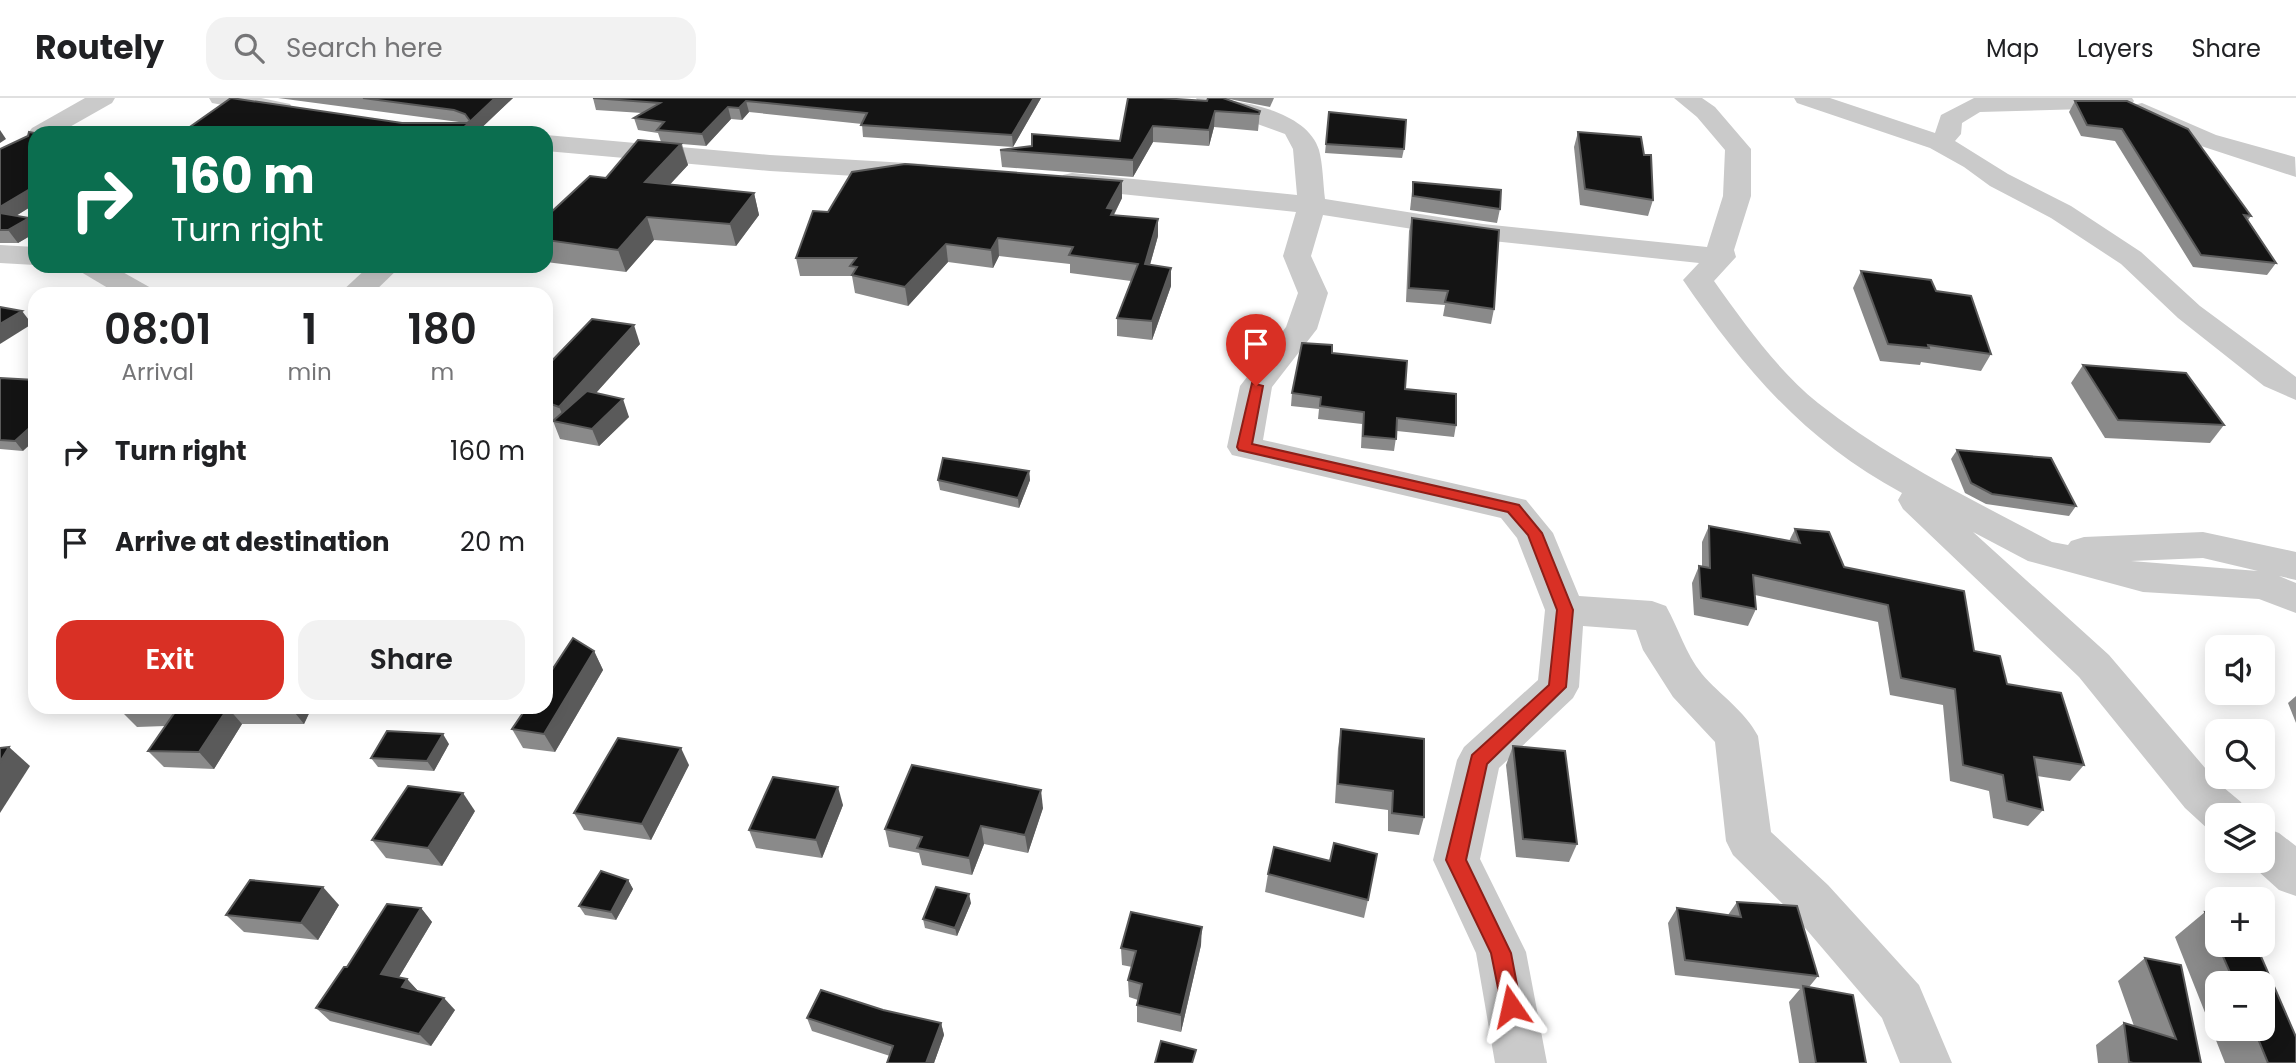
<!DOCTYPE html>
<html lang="en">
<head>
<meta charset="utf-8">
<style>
	:root { --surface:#fff; --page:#f2f2f2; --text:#202124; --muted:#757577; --line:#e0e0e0; --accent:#d93025 }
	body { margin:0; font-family:Poppins,sans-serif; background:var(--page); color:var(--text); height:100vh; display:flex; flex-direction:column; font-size:26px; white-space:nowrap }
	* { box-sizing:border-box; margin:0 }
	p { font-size:23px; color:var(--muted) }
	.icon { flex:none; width:38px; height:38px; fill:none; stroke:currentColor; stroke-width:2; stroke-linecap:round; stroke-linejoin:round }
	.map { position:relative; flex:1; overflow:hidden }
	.sheet { position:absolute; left:28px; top:189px; width:525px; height:427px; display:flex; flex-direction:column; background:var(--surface); border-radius:21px; box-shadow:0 4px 18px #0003 }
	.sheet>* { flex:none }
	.hud { position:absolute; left:28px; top:28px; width:525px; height:147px; border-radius:21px; box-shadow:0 4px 18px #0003; background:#0b6e4f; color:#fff; overflow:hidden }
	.fabs { position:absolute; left:2205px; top:537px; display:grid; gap:14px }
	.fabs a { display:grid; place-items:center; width:70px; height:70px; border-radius:14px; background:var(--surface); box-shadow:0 4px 18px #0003; font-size:35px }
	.pin { position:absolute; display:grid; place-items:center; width:60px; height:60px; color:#fff; margin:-72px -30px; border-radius:50% 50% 50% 0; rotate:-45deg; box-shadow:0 0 7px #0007 }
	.pin .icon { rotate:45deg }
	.me { position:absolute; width:77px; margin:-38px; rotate:349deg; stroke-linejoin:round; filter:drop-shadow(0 0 5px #0008) }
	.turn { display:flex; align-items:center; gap:24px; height:147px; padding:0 28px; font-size:32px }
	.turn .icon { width:91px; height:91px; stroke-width:2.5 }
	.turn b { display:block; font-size:49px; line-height:60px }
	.eta { display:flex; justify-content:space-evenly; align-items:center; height:119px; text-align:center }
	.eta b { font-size:42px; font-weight:600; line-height:49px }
	.action { display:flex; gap:14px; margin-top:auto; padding:14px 28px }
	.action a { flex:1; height:80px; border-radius:21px; background:var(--accent); color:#fff; font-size:28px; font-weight:600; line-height:80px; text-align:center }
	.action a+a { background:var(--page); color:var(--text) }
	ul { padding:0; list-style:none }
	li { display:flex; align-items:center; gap:21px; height:91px; padding:0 28px }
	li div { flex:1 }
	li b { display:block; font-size:26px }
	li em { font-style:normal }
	header { display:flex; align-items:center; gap:42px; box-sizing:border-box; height:98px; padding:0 35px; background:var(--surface); border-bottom:2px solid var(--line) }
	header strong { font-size:33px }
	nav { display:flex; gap:38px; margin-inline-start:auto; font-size:24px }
	.search { width:490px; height:63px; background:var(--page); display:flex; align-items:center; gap:18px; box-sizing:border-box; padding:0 24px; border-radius:21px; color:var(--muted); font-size:26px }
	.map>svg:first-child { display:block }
</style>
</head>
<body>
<header>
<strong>Routely</strong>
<div class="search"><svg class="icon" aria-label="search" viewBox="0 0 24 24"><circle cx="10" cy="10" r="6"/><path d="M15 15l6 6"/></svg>Search here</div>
<nav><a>Map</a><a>Layers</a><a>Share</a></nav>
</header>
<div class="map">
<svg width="2296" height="965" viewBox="0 0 2296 965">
	<rect width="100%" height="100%" fill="#fff"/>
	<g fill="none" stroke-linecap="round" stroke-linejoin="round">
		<g fill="#cacaca" fill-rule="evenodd">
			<polygon points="85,0 115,0 112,5 59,35 35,35 35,41 28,35 32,30"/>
			<polygon points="209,0 261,0 290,6 293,11 290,16 281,18 212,5"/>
			<path d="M 1196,0 C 1233,0 1307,11 1319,52 C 1323,67 1323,85 1325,101 L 1483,126 L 1707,149 L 1723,98 L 1725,52 L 1697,19 L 1674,0 L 1702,0 L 1715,9 L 1751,51 L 1751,98 L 1734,152 L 1736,159 L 1714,183 C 1744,225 1777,272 1818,305 C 1890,362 1971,401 2052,444 L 2068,447 L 2071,443 L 2084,439 L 2203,434 L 2296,454 L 2296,482 L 2279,478 L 2296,485 L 2296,515 L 2259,501 L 2143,494 L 2028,463 L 1973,434 L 2109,557 L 2217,684 L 2241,704 L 2247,718 L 2217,718 L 2217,735 L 2209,732 L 2185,710 L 2079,579 L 1903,411 L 1898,402 L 1902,395 C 1805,343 1744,271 1683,182 L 1699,165 L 1483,142 L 1323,117 L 1311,158 L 1328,195 L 1317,231 L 1272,289 L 1263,342 L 1526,402 L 1553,435 L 1579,498 L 1652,503 L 1666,508 C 1679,531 1685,555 1702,576 C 1720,597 1745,613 1758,638 L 1771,734 L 1828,787 L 1919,887 L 1952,965 L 1900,965 L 1882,920 L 1794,817 L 1733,757 L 1726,743 L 1715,644 L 1673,599 L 1643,552 L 1636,532 L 1583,528 L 1579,589 L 1573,600 L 1499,670 L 1480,761 L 1526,854 L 1547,965 L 1495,965 L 1476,855 L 1433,762 L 1457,662 L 1464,649 L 1538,582 L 1545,512 L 1517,440 L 1501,420 L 1232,357 L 1227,349 L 1240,288 L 1286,229 L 1298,195 L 1283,158 L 1296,114 L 1072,91 L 1063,89 L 1059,83 L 1063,77 L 1072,75 L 1297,97 L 1293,51 L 1285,36 L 1199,5 ZM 2203,460 L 2258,473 L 2131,463 Z"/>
			<polygon points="1794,0 1830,0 1935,35 1941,17 1974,0 2132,0 2134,3 2131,8 2122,10 1980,14 1962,25 1961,36 1955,43 2008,76 2071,108 2141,154 2200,208 2296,279 2296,302 2264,288 2178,220 2121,166 2051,120 1990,88 1964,69 1930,50 1797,5"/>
			<polygon points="2142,5 2216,37 2295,59 2296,79 2198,47 2133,17 2130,12 2133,7"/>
			<polygon points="546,37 770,57 924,66 933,68 937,74 933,80 924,82 770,73 546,53"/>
			<polygon points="0,147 35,149 35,167 0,165"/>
			<polygon points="76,168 112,168 151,190 155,196 118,196 81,174"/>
			<polygon points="369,168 401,168 372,196 339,196"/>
			<polygon points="2263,729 2279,735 2296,748 2296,798 2279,792 2247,763 2263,763"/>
		</g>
	</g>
	<g fill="#8a8a8a" fill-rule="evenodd">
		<polygon points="278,0 513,0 476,35 402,25 461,25 459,24"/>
		<polygon points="593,0 1041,0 1013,49 863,39 862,26 749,14 742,22 731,21 706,48 682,46 688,67 670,86 754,95 759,117 736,148 654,142 626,174 546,164 546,119 661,44 658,35 638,32 634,20 642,15 596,12"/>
		<polygon points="1224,0 1274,0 1270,9"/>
		<polygon points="1207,3 1260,13 1258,33 1214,29 1209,48 1153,44 1133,79 1002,69 1000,52 1120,43"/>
		<polygon points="2075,3 2127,3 2251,118 2248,122 2276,165 2267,177 2193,169 2115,43 2081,38 2069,14"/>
		<polygon points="1329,14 1404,51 1402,60 1325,55"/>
		<polygon points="1578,34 1653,102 1648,118 1580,107 1574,49"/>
		<polygon points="35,35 35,106 16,118 35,128 35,135 18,145 0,145 0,51"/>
		<polygon points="1413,84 1500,111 1497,125 1410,112"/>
		<polygon points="1122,100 1114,117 1158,138 1150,167 1171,188 1152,242 1117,238 1117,220 1131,183 1070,175 1070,166 999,158 993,170 948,164 908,208 855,195 852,178 800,178 796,160 828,114"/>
		<polygon points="1412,120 1494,211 1491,226 1443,218 1445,207 1406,204 1409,133"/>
		<polygon points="1861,173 1936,193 1991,256 1981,273 1921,264 1920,267 1880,263 1853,190"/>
		<polygon points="640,246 596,295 629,319 599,348 560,341 553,323 546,321 546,269"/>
		<polygon points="1332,255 1405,291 1456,327 1454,339 1397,333 1394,353 1361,350 1362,326 1318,321 1319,311 1291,308 1292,295"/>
		<polygon points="2083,267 2224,327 2210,345 2105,340 2071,285"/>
		<polygon points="0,280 23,353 0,351"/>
		<polygon points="1957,352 2076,408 2069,418 1986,406 1965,395 1951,361"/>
		<polygon points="1029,373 1030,382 1019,410 940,392 938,382"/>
		<polygon points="1709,428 1789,443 1795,431 1844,469 1974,553 2084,667 2070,683 2037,678 2043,712 2028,728 1993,720 1989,693 1950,683 1943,607 1890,597 1878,524 1755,497 1756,511 1748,528 1694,517 1692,485 1699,468 1702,468 1702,444"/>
		<polygon points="594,553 603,572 555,654 523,650 512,631"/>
		<polygon points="2296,598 2296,625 2288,605"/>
		<polygon points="124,609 312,609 304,626 242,626 214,671 164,669 148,653 165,628 137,629 121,613"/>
		<polygon points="1341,631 1424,719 1419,737 1388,733 1388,712 1335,705 1338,650"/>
		<polygon points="449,646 434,673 378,669 371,660"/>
		<polygon points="1513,648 1577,746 1569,764 1516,759 1506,667"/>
		<polygon points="689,667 651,742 584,732 574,715"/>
		<polygon points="843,707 822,760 756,750 749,732"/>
		<polygon points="1043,710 1028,755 984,746 972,777 922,767 919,755 889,749 885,731"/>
		<polygon points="475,713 442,768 386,760 372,742"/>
		<polygon points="1268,776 1368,802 1364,820 1265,794"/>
		<polygon points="628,782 633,791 616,822 585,817 579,808"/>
		<polygon points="1737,804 1818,878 1809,889 1866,965 1799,965 1789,904 1800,891 1675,877 1668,825 1677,810 1728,817"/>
		<polygon points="971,805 957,838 925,830 923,821"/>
		<polygon points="339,807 318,842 244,834 226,817"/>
		<polygon points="421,810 432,824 399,879 407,881 418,893 455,912 431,948 330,923 316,910 347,869"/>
		<path d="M 2205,814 L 2217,816 L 2217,847 L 2256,847 L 2296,965 L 2225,965 L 2175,839 ZM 2217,886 L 2263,886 L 2263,931 L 2217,931 Z"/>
		<polygon points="1201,847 1181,934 1137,924 1137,907 1138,902 1129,899 1128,882 1132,869 1122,867 1121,850"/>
		<polygon points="2145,860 2201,965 2098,965 2096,947 2124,925 2134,928 2118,883"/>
		<polygon points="883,912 941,925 944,937 934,965 887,965 890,958 812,933 807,920"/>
	</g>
	<g fill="#5a5a5a">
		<polygon points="495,0 513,0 476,35 458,35"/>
		<polygon points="1034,0 1041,0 1013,49 1012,37"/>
		<polygon points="746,3 749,14 742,22 739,10"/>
		<polygon points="728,9 731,21 706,48 702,36"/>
		<polygon points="1215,13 1214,29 1209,48 1209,32"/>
		<polygon points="1153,28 1153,44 1133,79 1133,62"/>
		<polygon points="0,32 6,41 0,45"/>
		<polygon points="681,46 688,67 652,106 645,84"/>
		<polygon points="1122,83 1122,100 1114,116 1114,128 1107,110"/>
		<polygon points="35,88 35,106 1,127 0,125 0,109"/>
		<polygon points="754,95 759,117 736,148 730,126"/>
		<polygon points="647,119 654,142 626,174 618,152"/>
		<polygon points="29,120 35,128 35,135 18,145 8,132"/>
		<polygon points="1158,121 1158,138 1145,184 1145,166"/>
		<polygon points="998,140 999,158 993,170 991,152"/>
		<polygon points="946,146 948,164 908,208 905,189"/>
		<polygon points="1171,170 1171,188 1152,242 1152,223"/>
		<polygon points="22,213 32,226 0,246 0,226"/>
		<polygon points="634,227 640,246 568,326 567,326 559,309"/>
		<polygon points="623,301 629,319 599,348 592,331"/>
		<polygon points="35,325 35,342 23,353 15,343"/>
		<polygon points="1029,373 1030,382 1019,410 1018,400"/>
		<polygon points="594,553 603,572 555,654 544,636"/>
		<polygon points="291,609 312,609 304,626 291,610"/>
		<polygon points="228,610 242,626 214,671 199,654"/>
		<polygon points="443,636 449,646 434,673 427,663"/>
		<polygon points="9,649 30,668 0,715 0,664"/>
		<polygon points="681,650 689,667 651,742 642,726"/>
		<polygon points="838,689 843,707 822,760 816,742"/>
		<polygon points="1041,692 1043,710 1028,755 1025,737"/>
		<polygon points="463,695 475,713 442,768 428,750"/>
		<polygon points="981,728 984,746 972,777 969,760"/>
		<polygon points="628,782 633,791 616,822 611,814"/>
		<polygon points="323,789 339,807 318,842 301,825"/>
		<polygon points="969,796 971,805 957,838 955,830"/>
		<polygon points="421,810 432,824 393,889 381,876"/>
		<polygon points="1202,829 1201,847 1181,934 1181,917"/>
		<polygon points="407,881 419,894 402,889"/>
		<polygon points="444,900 455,912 431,948 419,936"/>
		<polygon points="941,925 944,937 934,965 926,965"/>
	</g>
	<g fill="#141414" stroke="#5a5a5a" stroke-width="2">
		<polygon points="231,0 402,25 467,25 470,23 465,16 454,12 363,0 495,0 458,35 114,35 184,33"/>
		<polygon points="593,0 1034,0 1012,37 861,27 867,15 746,3 739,10 728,9 702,36 657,32 664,24 634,20 660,5"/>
		<polygon points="1128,0 1161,0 1207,3 1208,0 1223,0 1260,13 1259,16 1215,13 1209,32 1153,28 1133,62 1000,52 1032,48 1032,36 1120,43"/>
		<polygon points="2075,3 2127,3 2188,31 2251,118 2244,117 2276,165 2201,157 2122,31 2087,27"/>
		<polygon points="1329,14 1406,22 1404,51 1326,46"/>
		<polygon points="29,34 35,35 35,88 0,109 0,51 28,38"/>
		<polygon points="1578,34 1641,39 1644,57 1651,57 1653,102 1585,91"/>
		<polygon points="638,42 681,46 645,84 754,95 730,126 647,119 618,152 546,142 546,119 590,78 606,80"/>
		<polygon points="905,66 1122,83 1107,110 1114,111 1111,117 1158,121 1145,166 1171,170 1152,223 1117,220 1138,166 1069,157 1073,149 998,140 991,152 946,146 905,189 852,177 857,169 850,168 856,160 796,160 813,113 828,114 852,74"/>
		<polygon points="1413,84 1501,92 1500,111 1413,98"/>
		<polygon points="0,115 29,120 8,132 0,132"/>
		<polygon points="1412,120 1499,132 1494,211 1445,204 1448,193 1409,190"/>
		<polygon points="1861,173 1931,182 1936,193 1971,198 1991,256 1928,247 1929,250 1888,246"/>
		<polygon points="0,209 22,213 0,226"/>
		<polygon points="592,221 634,227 559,309 546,304 546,269"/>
		<polygon points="1302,245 1332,247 1332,255 1407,263 1405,291 1456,296 1456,327 1397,320 1396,341 1363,338 1364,314 1320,308 1321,299 1292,295"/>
		<polygon points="2083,267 2186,275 2224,327 2118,322"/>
		<polygon points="0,280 35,282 35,325 15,343 0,342"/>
		<polygon points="587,293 623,301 592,331 553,323"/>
		<polygon points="1957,352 2051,360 2076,408 1992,396 1971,385"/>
		<polygon points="943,360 1029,373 1018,400 938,382"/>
		<polygon points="1709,428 1800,445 1795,431 1829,434 1844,469 1964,493 1974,553 2000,558 2007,586 2061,595 2084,667 2034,659 2043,712 2007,703 2003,677 1963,667 1955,591 1901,580 1888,507 1753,477 1756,511 1701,500 1699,468 1710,470"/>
		<polygon points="573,540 594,553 544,636 512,631 527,609 546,609 546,581"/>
		<polygon points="124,609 291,609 228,610 199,654 148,653 177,611 121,613"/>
		<polygon points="1341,631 1424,641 1424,719 1392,715 1393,693 1338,686"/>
		<polygon points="387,633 443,636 427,663 371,660"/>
		<polygon points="618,640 681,650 642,726 574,715"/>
		<polygon points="1513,648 1565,653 1577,746 1523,741"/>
		<polygon points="9,649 0,664 0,650"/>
		<polygon points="912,667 1041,692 1025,737 981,728 969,760 917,750 922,739 885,731"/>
		<polygon points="773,679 838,689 816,742 749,732"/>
		<polygon points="408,688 463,695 428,750 372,742"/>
		<polygon points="1334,745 1377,756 1368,802 1268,776 1274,749 1330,763"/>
		<polygon points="601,773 628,782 611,814 579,808"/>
		<polygon points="250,782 323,789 301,825 226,817"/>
		<polygon points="936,789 969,796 955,830 923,821"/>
		<polygon points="1737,804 1797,808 1818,878 1685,862 1677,810 1741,819"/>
		<polygon points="387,806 421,810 381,876 407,881 402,889 444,900 419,936 316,910 344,869 347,869"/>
		<polygon points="1131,814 1202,829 1181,917 1137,907 1142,886 1128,882 1136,853 1121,850"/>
		<polygon points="2205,814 2217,816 2217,844"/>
		<polygon points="2218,847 2256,847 2296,939 2296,965 2268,965 2254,931 2263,931 2263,886 2235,886"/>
		<polygon points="2145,860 2181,867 2201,965 2133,965 2129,964 2124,925 2176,941"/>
		<polygon points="1803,888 1853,897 1866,965 1816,965"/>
		<polygon points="821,892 883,912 941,925 926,965 887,965 893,948 807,920"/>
		<polygon points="1161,943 1196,952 1192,965 1155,965"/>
	</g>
	<polygon fill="#d93025" stroke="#8d1f18" stroke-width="2" points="1252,285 1263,288 1252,346 1519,407 1542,435 1573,512 1566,589 1487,666 1466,762 1511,855 1521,908 1518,915 1511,918 1503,915 1491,855 1446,762 1472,657 1549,587 1557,512 1528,437 1508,414 1239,352 1237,349"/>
</svg>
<div class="fabs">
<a><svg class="icon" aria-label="sound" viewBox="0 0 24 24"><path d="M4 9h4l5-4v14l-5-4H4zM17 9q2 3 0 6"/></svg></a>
<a><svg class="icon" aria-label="search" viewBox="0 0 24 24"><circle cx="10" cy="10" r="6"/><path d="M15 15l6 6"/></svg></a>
<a><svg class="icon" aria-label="layers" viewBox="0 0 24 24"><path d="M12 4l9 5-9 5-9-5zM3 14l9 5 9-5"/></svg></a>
<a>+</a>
<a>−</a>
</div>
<div class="pin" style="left:1256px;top:288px;background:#d93025"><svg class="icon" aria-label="arrive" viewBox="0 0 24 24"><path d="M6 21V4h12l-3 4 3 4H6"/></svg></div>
<svg class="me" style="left:1511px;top:908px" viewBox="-20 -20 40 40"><path d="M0-17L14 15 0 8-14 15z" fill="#d93025" stroke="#fff" stroke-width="4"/></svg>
<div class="hud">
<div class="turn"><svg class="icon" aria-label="right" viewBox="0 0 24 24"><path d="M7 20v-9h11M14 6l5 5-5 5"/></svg><div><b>160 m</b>Turn right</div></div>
</div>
<section class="sheet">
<div class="eta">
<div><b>08:01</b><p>Arrival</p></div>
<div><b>1</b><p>min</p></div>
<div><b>180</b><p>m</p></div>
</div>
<ul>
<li><svg class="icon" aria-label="right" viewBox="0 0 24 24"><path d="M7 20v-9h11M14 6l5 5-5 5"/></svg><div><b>Turn right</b></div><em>160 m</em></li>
<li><svg class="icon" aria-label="arrive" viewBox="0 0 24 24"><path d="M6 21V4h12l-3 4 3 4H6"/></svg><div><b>Arrive at destination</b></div><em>20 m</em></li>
</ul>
<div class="action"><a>Exit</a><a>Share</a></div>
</section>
</div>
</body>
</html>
